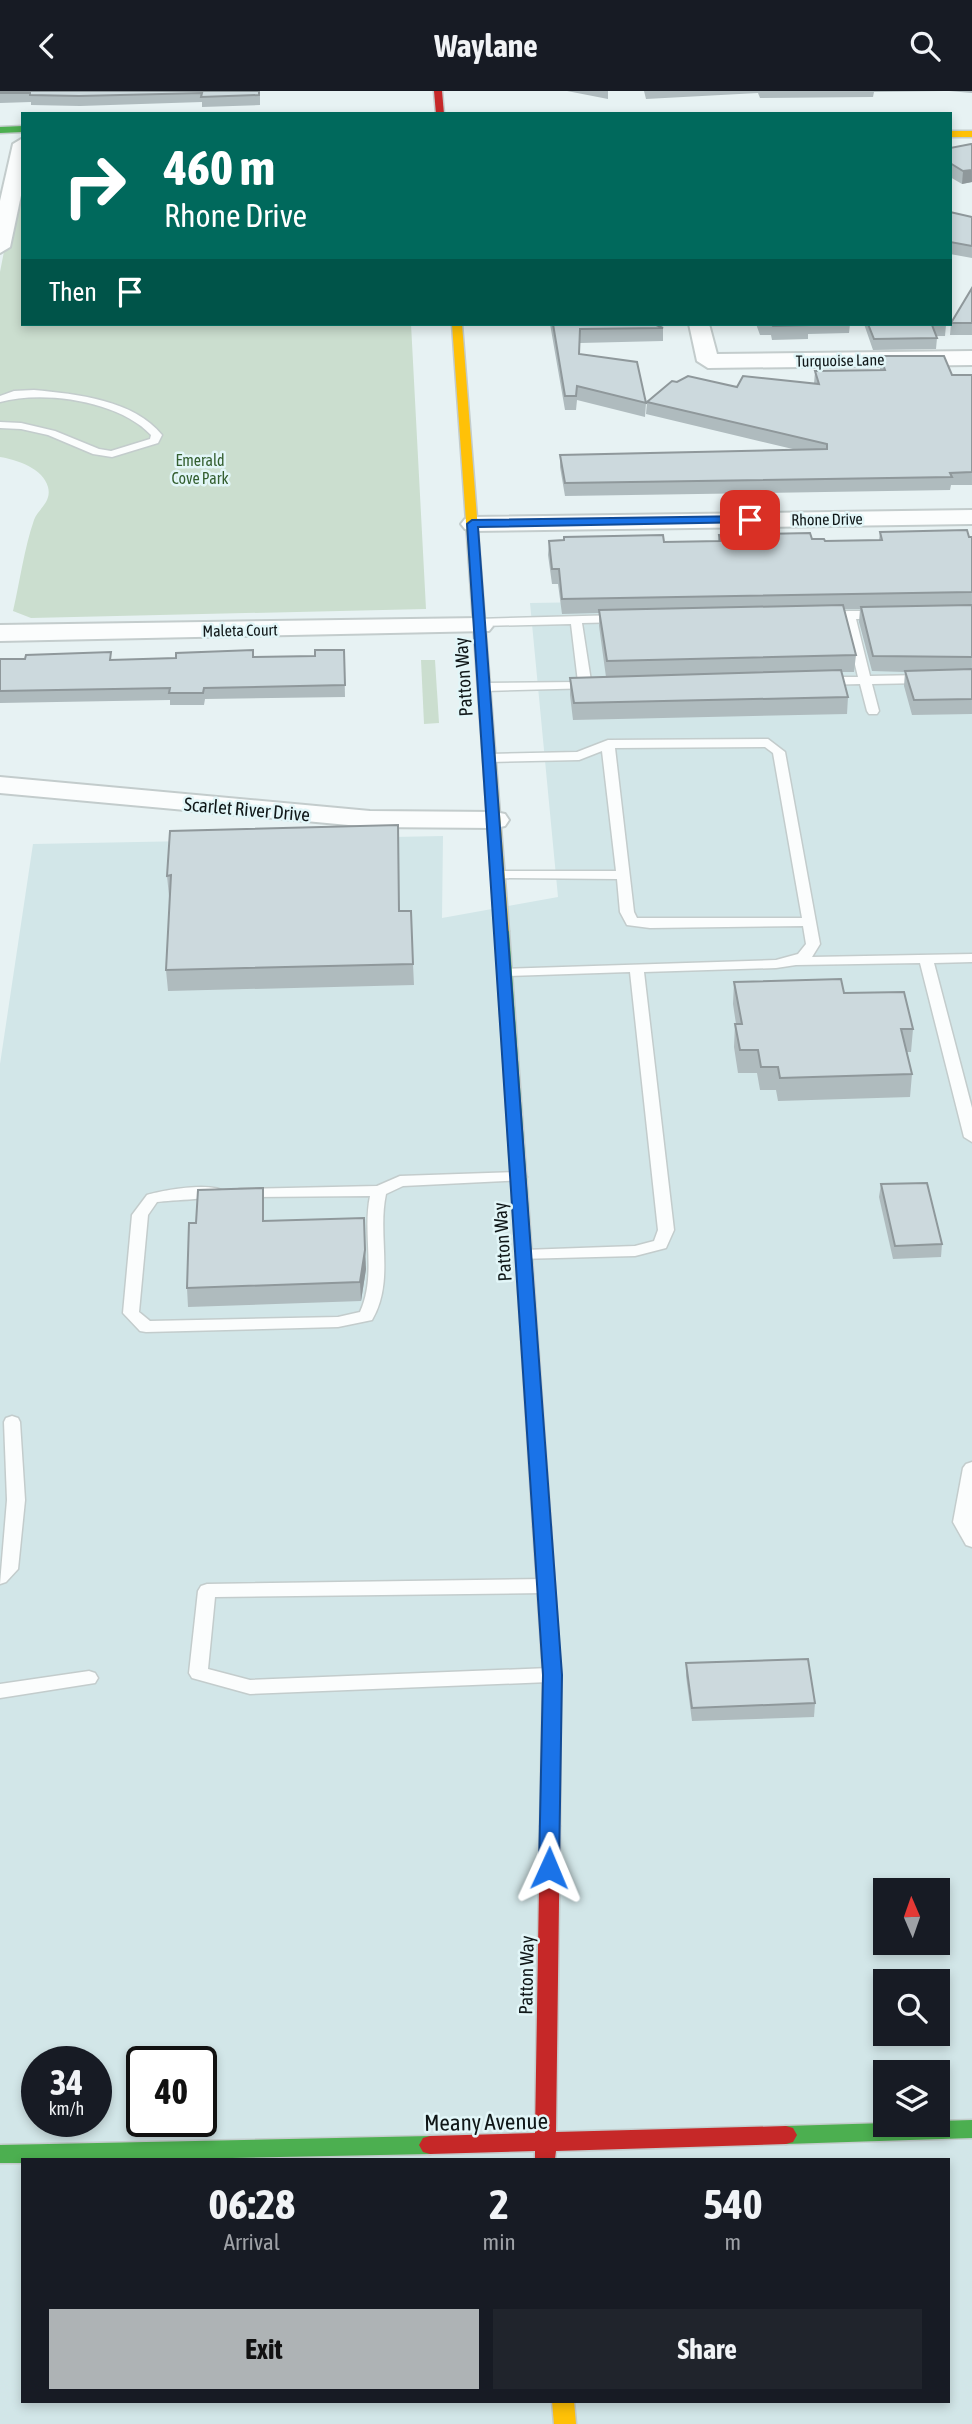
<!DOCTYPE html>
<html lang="en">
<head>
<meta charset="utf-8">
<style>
	:root { --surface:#171b24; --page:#20242c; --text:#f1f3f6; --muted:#9ea1a6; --accent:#aeb3b5 }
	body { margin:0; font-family:"Asap Condensed",sans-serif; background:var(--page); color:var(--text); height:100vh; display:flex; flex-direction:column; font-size:26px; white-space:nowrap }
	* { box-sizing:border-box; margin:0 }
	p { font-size:23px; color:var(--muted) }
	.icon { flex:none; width:38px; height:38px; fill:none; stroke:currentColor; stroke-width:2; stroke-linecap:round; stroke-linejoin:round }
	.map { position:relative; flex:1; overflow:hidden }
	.side { position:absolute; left:21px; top:2067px; width:929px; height:245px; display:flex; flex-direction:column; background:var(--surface); border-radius:0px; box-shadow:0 4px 10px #0003 }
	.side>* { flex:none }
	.guide { position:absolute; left:21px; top:21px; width:931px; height:214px; border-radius:0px; box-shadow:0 4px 10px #0003; background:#00695c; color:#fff; overflow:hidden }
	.needle { width:46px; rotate:358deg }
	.fabs { position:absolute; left:873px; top:1787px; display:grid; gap:14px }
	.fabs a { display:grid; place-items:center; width:77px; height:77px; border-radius:0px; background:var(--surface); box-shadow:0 4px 10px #0003; font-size:35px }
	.speed { position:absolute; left:21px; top:1955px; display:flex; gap:14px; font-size:35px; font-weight:700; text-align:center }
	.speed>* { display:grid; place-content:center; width:91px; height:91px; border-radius:50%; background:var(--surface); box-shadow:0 4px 10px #0003; line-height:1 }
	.speed small { font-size:18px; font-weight:400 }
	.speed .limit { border:4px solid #111; border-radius:10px; background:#fff; color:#111 }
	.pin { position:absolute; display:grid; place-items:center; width:60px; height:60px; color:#fff; margin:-30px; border-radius:14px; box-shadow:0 4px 10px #0006 }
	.me { position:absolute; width:77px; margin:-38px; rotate:1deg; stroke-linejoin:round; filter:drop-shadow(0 0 5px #0008) }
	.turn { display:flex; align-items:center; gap:24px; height:147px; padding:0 28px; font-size:32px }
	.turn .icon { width:91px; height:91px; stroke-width:2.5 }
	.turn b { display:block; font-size:49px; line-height:60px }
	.then { display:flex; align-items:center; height:66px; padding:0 28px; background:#0003; gap:14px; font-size:26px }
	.eta { display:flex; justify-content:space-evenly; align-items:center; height:119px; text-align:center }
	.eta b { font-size:42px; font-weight:700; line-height:49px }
	.button { display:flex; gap:14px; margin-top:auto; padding:14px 28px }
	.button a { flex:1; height:80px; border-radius:0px; background:var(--accent); color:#111; font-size:28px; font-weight:700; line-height:80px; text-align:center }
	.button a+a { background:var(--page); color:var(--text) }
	header { display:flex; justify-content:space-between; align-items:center; height:91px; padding:0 28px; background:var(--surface); font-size:32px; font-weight:700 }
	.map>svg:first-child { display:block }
</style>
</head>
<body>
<header><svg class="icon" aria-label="back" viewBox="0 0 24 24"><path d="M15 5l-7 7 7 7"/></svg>Waylane<svg class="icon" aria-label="search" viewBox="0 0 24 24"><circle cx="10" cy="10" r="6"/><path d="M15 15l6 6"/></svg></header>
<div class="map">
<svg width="972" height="2333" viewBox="0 0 972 2333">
	<rect width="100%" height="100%" fill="#e7f2f3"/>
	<path fill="#d2e6e8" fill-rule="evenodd" d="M 972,505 L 972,2333 L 0,2333 L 0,973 L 33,753 L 443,745 L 442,827 L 558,806 L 530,512 ZM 886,1799 L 938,1799 L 938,1852 L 886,1852 ZM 886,1890 L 938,1890 L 938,1942 L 886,1942 ZM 37,1970 L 96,1970 L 96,2030 L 37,2030 ZM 142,1970 L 201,1970 L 201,2030 L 142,2030 ZM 886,1981 L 938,1981 L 938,2034 L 886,2034 ZM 23,2068 L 948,2068 L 948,2310 L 23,2310 Z"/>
	<g fill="#cbdecf">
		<path d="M 23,63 L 23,233 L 411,233 L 426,518 L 31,527 L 13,520 C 20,490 24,458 34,429 C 38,418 52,411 48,396 C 43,377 17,369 0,366 L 0,181 Z"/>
		<polygon points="421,569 435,569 439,632 424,633"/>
	</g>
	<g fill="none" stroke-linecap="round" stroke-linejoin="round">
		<g stroke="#c3cccc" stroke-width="3">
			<g id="lane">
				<path d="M 34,299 C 77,303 134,309 162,344 L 158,352 L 112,366 L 93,363 L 48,344 L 21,338 L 0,337 L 0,331 L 21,332 L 55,340 L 99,358 L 111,360 L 150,348 L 151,344 C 119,310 44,299 0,311 L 0,305 L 14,300 Z"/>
				<polygon points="849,520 879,520 885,524 879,528 856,528 870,585 923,584 929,588 923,592 872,593 879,620 877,623 869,623 867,620 860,593 823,594 817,590 823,586 858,586 844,528 824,529 818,525 824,521"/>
				<polygon points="620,524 626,528 624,531 582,532 591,590 595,591 595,597 485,600 479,596 485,592 578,591 571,533 480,535 474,531 476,528"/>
				<path d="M 768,648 L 785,661 L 820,853 L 812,866 L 972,863 L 972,871 L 934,872 L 972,1017 L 972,1051 L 964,1046 L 920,872 L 796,874 L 776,877 L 644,881 L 674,1139 L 666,1157 L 635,1165 L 518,1168 L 516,1164 L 524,1159 L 635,1155 L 654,1150 L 658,1139 L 630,881 L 505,885 L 500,884 L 498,881 L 500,878 L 776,869 L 798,863 L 806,853 L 803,835 L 650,837 L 627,834 L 620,821 L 617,788 L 493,787 L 493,781 L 498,780 L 616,780 L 602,660 L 579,669 L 490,671 L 484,667 L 490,663 L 577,661 L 608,649 ZM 765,656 L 773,662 L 802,827 L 637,827 L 634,821 L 615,657 Z"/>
				<path d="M 519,1081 L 527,1086 L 524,1089 L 403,1095 L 386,1103 C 377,1145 395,1190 372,1229 L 338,1236 L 146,1241 L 140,1240 L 123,1222 L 132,1124 L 147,1104 C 163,1099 214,1090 226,1102 C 220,1108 171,1109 157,1111 L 148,1124 L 139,1221 L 150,1230 L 338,1226 L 360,1221 C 377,1184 362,1143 370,1105 L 244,1106 L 236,1101 L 239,1098 L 377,1095 L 400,1085 Z"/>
				<polygon points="12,1325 18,1327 20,1331 25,1409 18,1478 6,1491 0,1493 7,1409 4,1331 6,1327"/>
				<polygon points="972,1371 972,1456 966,1454 953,1431 963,1377 966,1373"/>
				<polygon points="544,1488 550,1490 553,1495 550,1500 544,1502 215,1506 208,1578 250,1589 549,1577 555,1579 558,1584 555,1589 549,1591 250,1603 192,1587 189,1582 198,1500 201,1495 207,1493"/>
				<polygon points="89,1580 95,1582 98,1587 95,1592 0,1607 0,1593"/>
			</g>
		</g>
		<g stroke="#c3cccc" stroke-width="4">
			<g id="street">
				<polygon points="23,47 23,95 10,156 0,162 0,110 13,53"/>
				<polygon points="689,233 709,233 717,263 972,260 972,274 708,277 697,270"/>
				<polygon points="972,419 972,433 473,440 465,438 461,433 465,428 473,426"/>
				<polygon points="480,527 489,530 493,535 489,540 0,550 0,534"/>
				<polygon points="0,686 370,720 495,721 505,723 509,729 505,735 495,737 370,736 0,702"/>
			</g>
		</g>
		<g stroke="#c3cccc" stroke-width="3">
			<g id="fast">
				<polygon points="23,35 23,41 0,42 0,36"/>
				<polygon points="502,836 509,840 551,1436 548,1440 536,1440 533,1436 495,840"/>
				<polygon points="972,2029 972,2047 786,2053 779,2051 775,2044 779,2037 786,2035 886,2032 938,2034 938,2030"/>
				<polygon points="430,2045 437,2047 441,2054 437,2061 430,2063 183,2068 23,2068 23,2072 0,2072 0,2054"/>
			</g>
		</g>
		<g stroke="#c3cccc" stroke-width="3">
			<g id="slow">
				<rect x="950" y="40" width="22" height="6"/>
				<polygon points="452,233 462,233 509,840 502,844 495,840"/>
				<polygon points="542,1430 548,1432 551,1436 561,1584 560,1735 557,1740 550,1743 543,1740 540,1735 543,1584 533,1436 536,1432"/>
				<polygon points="552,2310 574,2310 576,2333 554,2333"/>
			</g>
		</g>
		<g stroke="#c3cccc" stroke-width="3">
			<g id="jam">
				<polygon points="434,0 442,0 444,23 436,23"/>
				<polygon points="550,1727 557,1730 560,1735 556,2041 786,2035 793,2037 797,2044 793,2051 786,2053 556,2060 555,2068 535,2068 535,2060 430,2063 423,2061 419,2054 423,2047 430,2045 535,2042 540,1735 543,1730"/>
			</g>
		</g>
		<use href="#lane" fill="#fbfdfd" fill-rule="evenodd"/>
		<use href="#street" fill="#fbfdfd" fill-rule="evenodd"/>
		<use href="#fast" fill="#4caf50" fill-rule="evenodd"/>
		<use href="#slow" fill="#ffc107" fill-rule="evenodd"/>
		<use href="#jam" fill="#c62828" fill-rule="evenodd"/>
	</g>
	<g fill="#afbbbe">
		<polygon points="0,0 260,0 260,14 202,16 202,11 80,15 31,14 31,11 0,12"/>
		<polygon points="567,0 608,0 608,8"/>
		<polygon points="644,0 944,0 874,1 873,6 760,7 758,2 646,8"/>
		<polygon points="949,0 972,0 972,2"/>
		<polygon points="972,53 972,91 962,93 950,86 950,57"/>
		<polygon points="950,121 972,126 972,167 950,163"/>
		<polygon points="972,197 972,244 950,244 951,232"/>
		<polygon points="550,233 654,233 663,237 663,250 580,252 579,263 646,312 645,326 577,309 576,319 565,319"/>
		<polygon points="756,233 850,233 849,242 808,243 808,248 772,249 771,244 760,244"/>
		<polygon points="864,233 946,233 946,234 945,245 936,245 937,247 936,258 873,259"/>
		<polygon points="880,265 952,284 972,284 972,394 951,394 950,399 565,405 560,376 560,364 797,359 646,323 647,311 677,291 737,296 814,293 815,280 880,279"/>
		<polygon points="880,441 972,446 972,623 912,624 904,595 905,581 872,580 859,531 860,518 844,518 856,564 854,581 841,581 848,606 847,623 573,629 570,604 570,587 606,586 599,535 599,522 562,523 558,493 552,493 548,464 549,450 664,451 718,450 719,444 812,448 825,450 879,449"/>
		<polygon points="344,559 345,606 205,608 204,614 170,614 170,609 0,612 0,568 112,569 315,565"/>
		<polygon points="170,740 399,820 413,873 414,894 168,900 166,879 170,805 169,805 167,785"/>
		<polygon points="734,891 844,902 913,938 911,961 907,961 912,983 910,1006 778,1010 776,999 760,999 757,982 738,982 734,956 735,933 736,933 733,913"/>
		<polygon points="881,1093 942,1153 941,1166 893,1168 879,1106"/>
		<polygon points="263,1097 264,1130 366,1178 361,1210 188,1216 187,1197 196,1132"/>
		<polygon points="686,1572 815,1612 814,1626 692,1630 686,1585"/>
	</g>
	<g fill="#8f989b">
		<polygon points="972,79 972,91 962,93 963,80"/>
		<polygon points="364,1127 366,1178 361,1210 360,1191"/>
	</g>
	<g fill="#ccd9dd" stroke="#8f989b" stroke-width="2">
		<polygon points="0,0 259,0 259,4 201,6 202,2 79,5 30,4 30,2 0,2"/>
		<polygon points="971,53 972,53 972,79 963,80 950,72 950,57"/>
		<polygon points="950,121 972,126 972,155 950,151"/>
		<polygon points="972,197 972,232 951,232"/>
		<polygon points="553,233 654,233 663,237 580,238 579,263 637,271 646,312 577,295 576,305 565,305"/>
		<polygon points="772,233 808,233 809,234 773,235"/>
		<polygon points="868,233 946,233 946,234 932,234 937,247 874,248"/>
		<polygon points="880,265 944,265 952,284 972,284 972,381 950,382 952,386 565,392 560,364 827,358 827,353 647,311 672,290 677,291 688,285 737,296 743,285 819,293 815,280 885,279"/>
		<polygon points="967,439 969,446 972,446 972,501 562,508 559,478 552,478 549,450 564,449 564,446 663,444 664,451 720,450 719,444 810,442 812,448 824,448 825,450 882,449 880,441"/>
		<polygon points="843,514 856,564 607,570 599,519"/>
		<polygon points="972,514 972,566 873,565 861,516"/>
		<polygon points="253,559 253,566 315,565 315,559 344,559 345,594 204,597 203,602 169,602 170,597 0,600 0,568 25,568 26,564 111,561 110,569 176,567 176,562"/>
		<polygon points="972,578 972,608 914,609 905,580"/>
		<polygon points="841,579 848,606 574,612 570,587"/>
		<polygon points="398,734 399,820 411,820 413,873 166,879 171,784 167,785 170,740"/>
		<polygon points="841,888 844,902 904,901 913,938 901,938 912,983 780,987 778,976 761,976 758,959 740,959 735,933 742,933 734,891"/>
		<polygon points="927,1092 942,1153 895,1155 881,1093"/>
		<polygon points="263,1097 263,1130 364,1127 365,1159 360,1191 187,1197 189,1132 196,1132 198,1099"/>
		<polygon points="808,1568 815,1612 692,1617 686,1572"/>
	</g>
	<polygon fill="#1a73e8" stroke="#114b97" stroke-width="2" points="750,425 756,429 754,431 478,436 562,1584 559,1777 556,1783 542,1783 539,1777 543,1584 467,433 472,429"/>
	<g text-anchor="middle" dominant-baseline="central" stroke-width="5" stroke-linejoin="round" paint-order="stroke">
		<g font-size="16" fill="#101718" stroke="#e2f6f8">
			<text transform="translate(840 269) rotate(-1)">Turquoise Lane</text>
			<text transform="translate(827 428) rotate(-1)">Rhone Drive</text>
			<text transform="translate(240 539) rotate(-1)">Maleta Court</text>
		</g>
		<g font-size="16" fill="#345f30" stroke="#e2f6f8">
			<text x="200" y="369">Emerald<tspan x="200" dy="18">Cove Park</tspan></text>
		</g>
		<g font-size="19" fill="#101718" stroke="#e2f6f8">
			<text transform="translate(463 586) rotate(-94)">Patton Way</text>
			<text transform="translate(247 718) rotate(5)">Scarlet River Drive</text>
			<text transform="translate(502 1151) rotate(-94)">Patton Way</text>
			<text transform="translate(526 1884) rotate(-89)">Patton Way</text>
		</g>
		<g font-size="23" fill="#101718" stroke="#e2f6f8">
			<text transform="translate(486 2031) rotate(-1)">Meany Avenue</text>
		</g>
	</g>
</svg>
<div class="fabs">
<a><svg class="needle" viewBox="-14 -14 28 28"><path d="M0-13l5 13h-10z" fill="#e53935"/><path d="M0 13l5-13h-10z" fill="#9ea1a6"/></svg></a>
<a><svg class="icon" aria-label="search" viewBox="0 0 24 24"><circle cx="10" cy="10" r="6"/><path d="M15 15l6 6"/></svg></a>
<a><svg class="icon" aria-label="layers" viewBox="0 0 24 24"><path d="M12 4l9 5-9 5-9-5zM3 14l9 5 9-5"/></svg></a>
</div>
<div class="speed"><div>34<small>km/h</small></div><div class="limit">40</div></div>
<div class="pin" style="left:750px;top:429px;background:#d93025"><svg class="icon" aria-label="arrive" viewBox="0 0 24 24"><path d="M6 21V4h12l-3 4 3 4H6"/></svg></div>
<svg class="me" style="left:549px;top:1777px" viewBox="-20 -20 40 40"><path d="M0-17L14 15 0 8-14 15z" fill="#1a73e8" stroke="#fff" stroke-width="4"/></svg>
<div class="guide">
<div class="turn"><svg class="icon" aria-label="right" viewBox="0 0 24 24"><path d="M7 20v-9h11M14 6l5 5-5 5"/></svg><div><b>460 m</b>Rhone Drive</div></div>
<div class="then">Then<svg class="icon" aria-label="arrive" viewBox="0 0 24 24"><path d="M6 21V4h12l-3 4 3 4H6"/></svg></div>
</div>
<section class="side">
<div class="eta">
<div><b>06:28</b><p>Arrival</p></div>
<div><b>2</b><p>min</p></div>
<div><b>540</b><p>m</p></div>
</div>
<div class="button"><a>Exit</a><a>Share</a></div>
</section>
</div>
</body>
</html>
